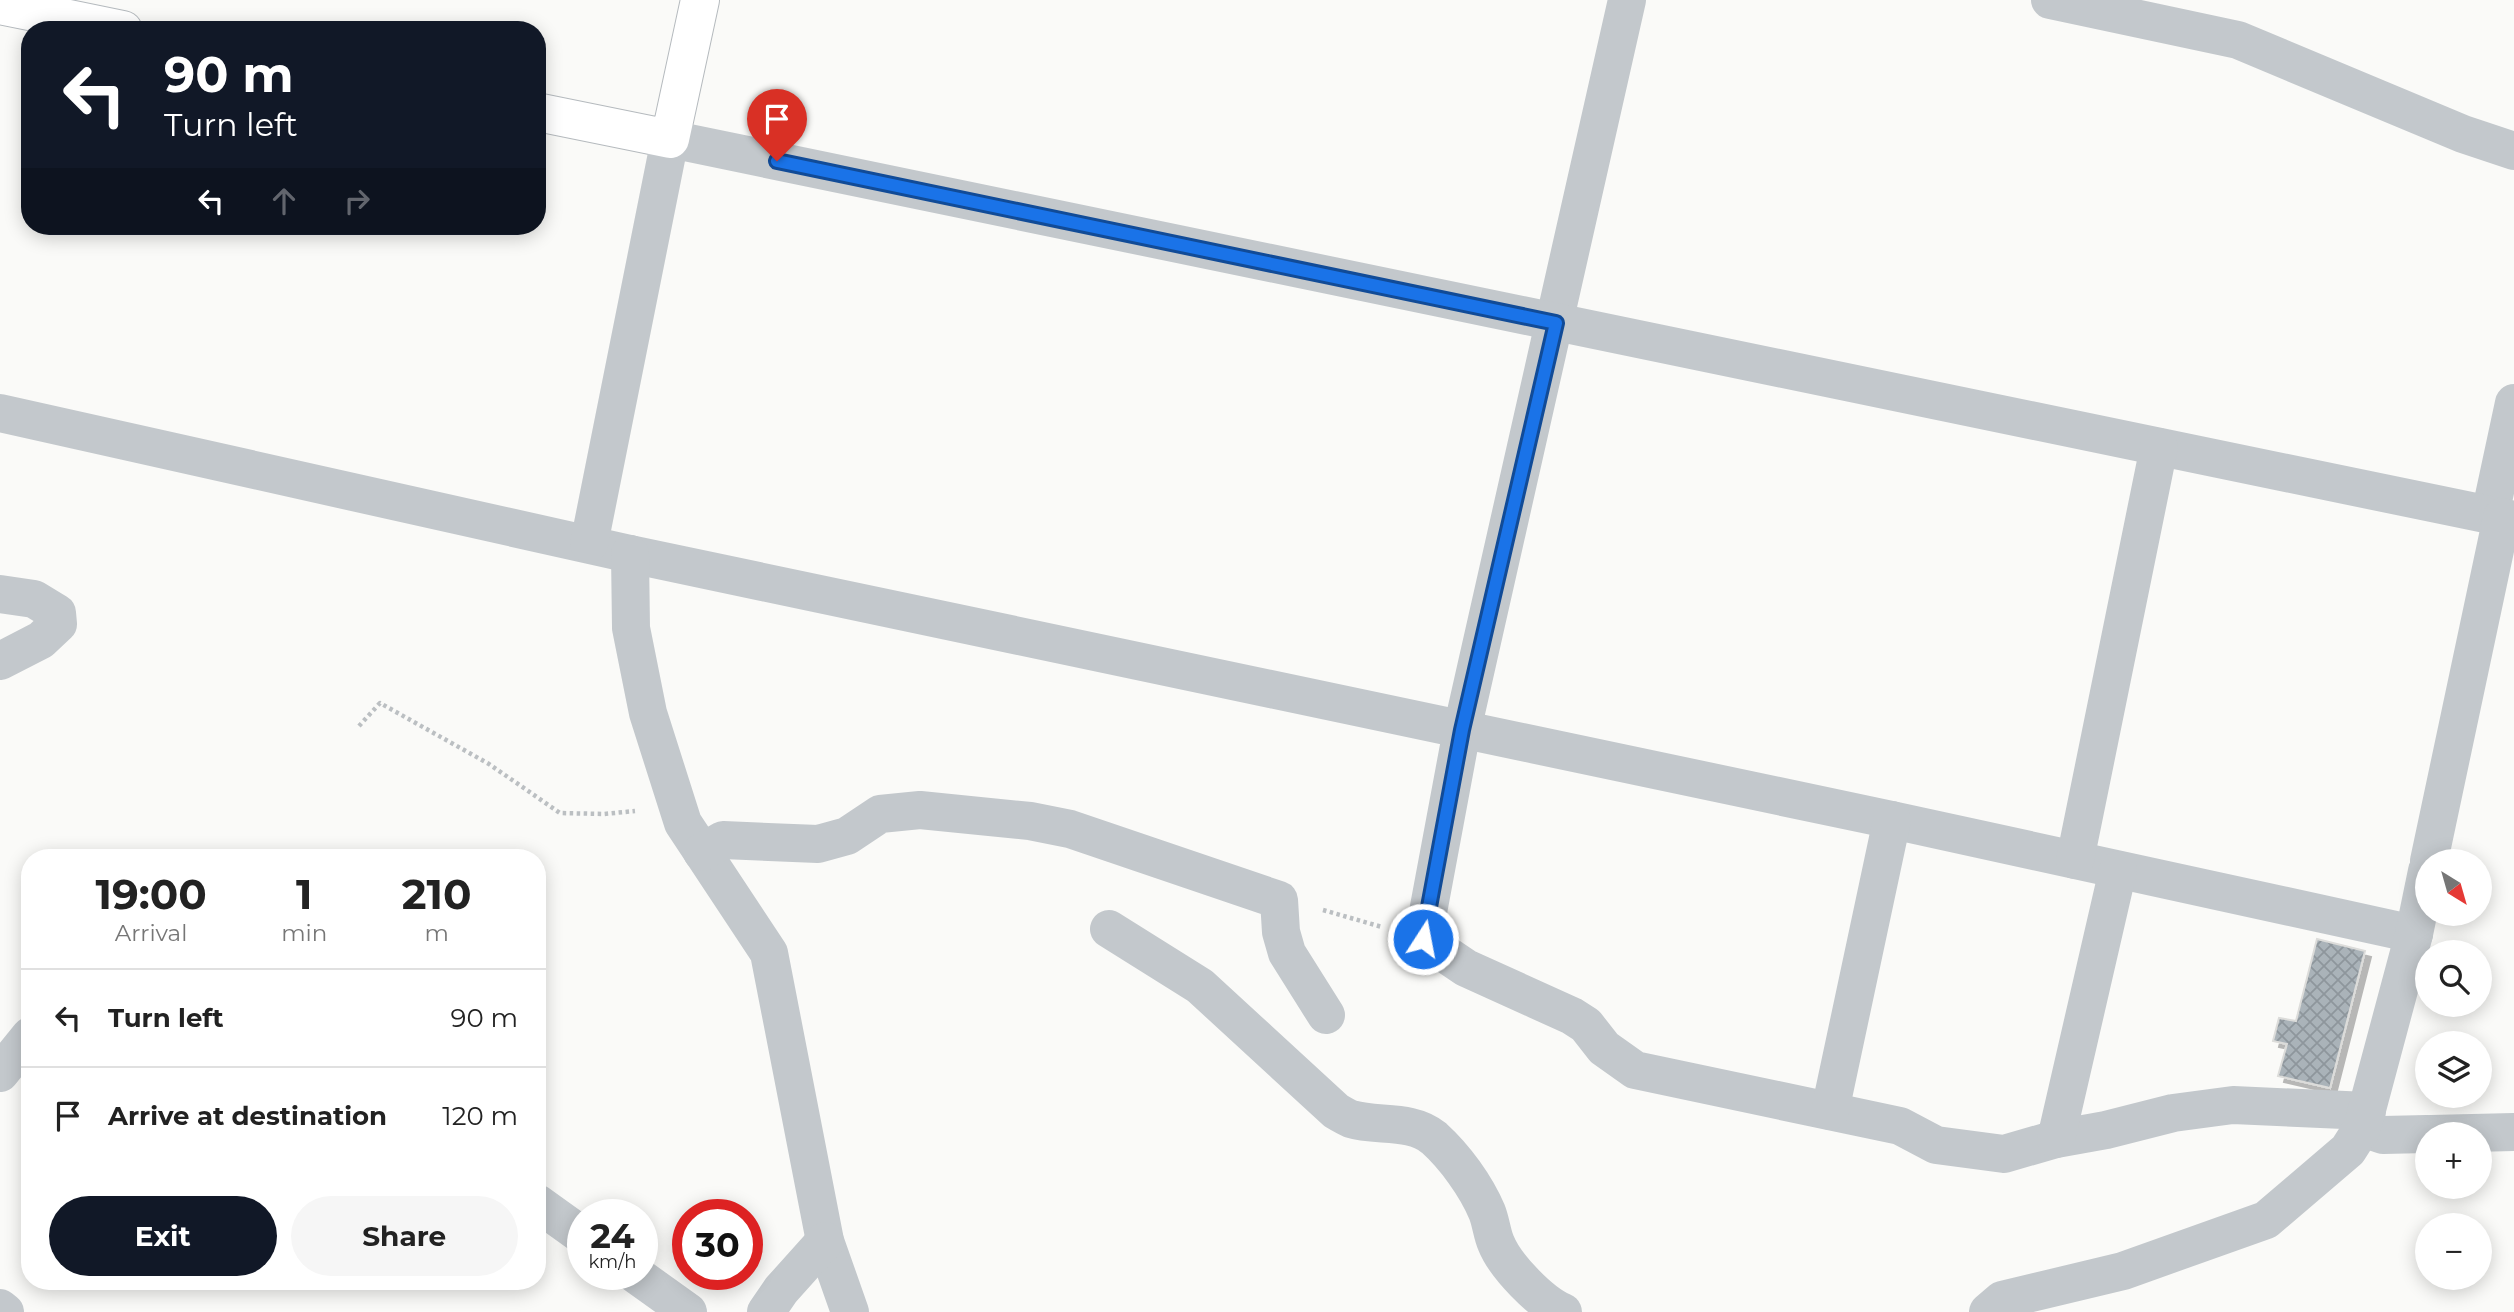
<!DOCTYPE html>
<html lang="en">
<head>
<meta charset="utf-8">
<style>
	:root { --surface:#fff; --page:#f6f6f6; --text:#222; --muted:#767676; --line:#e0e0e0; --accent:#111827 }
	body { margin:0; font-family:Montserrat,sans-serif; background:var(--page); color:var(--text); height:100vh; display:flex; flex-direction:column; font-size:26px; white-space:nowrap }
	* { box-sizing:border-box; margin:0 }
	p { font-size:23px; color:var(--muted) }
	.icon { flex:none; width:38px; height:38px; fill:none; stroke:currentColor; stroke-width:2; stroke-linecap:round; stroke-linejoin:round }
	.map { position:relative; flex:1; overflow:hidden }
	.drawer { position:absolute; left:21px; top:849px; width:525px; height:441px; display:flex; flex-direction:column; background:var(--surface); border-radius:28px; box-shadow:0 4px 18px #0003 }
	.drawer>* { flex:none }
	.top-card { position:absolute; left:21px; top:21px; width:525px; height:214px; border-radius:28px; box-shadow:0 4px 18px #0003; background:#111827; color:#fff; overflow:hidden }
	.needle { width:46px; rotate:143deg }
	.buttons { position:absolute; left:2415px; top:849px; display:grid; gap:14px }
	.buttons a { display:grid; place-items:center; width:77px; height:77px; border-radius:50%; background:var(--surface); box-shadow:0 4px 18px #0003; font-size:35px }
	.speed { position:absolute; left:567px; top:1199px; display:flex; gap:14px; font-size:35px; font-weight:700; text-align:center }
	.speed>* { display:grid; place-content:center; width:91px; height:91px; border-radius:50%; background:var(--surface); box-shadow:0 4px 18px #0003; line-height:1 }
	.speed small { font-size:18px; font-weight:400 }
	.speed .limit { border:10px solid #d22; background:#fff; color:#111 }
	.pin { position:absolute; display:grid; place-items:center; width:60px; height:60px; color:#fff; margin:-72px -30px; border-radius:50% 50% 50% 0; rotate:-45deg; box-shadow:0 0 7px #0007 }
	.pin .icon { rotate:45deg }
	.me { position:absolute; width:77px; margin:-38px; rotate:11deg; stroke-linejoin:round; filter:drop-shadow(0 0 5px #0008) }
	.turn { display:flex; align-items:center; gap:24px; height:147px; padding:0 28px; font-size:32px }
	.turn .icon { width:91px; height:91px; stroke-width:2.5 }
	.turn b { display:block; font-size:49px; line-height:60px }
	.lanes { display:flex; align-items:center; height:66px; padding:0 28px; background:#0003; justify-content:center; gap:35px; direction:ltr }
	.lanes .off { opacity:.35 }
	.eta { display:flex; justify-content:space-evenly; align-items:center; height:119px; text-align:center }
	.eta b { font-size:42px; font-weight:700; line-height:49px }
	.button { display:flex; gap:14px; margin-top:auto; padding:14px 28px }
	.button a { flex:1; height:80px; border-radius:42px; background:var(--accent); color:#fff; font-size:28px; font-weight:700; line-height:80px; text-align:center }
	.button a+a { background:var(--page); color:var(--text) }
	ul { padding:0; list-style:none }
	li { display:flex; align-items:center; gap:21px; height:98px; padding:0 28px; border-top:2px solid var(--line) }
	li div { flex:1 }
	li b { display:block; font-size:26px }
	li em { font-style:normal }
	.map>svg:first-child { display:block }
</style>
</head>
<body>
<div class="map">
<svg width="2514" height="1312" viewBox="0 0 2514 1312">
	<defs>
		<pattern id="building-cross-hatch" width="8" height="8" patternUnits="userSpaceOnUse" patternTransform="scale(1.75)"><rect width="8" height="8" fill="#aab3b9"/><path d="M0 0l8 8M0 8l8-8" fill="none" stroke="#8e969c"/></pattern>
		<filter id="shadow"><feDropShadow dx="6" dy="6" stdDeviation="0" flood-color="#0004"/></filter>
	</defs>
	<rect width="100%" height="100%" fill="#fafaf8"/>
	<polygon fill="url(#building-cross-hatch)" stroke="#dcdcda" stroke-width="2" filter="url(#shadow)" points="2317,939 2365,951 2330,1088 2278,1076 2287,1044 2273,1041 2279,1018 2296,1021"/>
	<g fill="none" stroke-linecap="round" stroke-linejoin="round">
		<g stroke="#b5babe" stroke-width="40">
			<g id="major">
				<polyline points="0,5 123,30"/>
				<polyline points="537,112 670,139 700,0"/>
			</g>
		</g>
		<g stroke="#bbbfc2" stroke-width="4.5" stroke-dasharray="3.5 3.5" stroke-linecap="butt">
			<polyline points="359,726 380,703 489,764 560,813 604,814 635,811"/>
			<polyline points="1323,910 1382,927"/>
		</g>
		<g stroke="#c3c8cc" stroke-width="38">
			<polyline points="1627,0 1462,730 1423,939 1466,968 1572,1016 1586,1025 1604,1048 1635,1070 1900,1126 1936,1145 2004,1154 2056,1139 2106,1130 2173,1113 2233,1105 2367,1111"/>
			<polyline points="2050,0 2238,40 2463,134 2514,151"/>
			<polyline points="0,413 630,554 1892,820 2414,934"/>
			<polyline points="2490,515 2514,403"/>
			<polyline points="589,544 670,139 2514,520"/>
			<polyline points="630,554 631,628 648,713 683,823 769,953 825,1241 850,1312"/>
			<polyline points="0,594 34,599 57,613 58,624 41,640 0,661"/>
			<polyline points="702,852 723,840 818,844 847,836 880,814 920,810 1030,821 1070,829 1279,900 1281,932 1287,953 1326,1015"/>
			<polyline points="2075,860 2159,447"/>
			<polyline points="2429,861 2502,517"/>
			<path d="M 1109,929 L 1200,986 L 1336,1111 C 1341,1114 1346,1117 1351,1119 C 1377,1127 1411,1119 1434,1138 C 1455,1157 1476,1186 1487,1212 C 1491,1222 1492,1234 1496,1243 C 1505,1266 1541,1303 1563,1312"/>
			<polyline points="0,1073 30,1036"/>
			<polyline points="1830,1111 1892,820"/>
			<polyline points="2362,1128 2383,1135 2427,1134"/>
			<polyline points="2431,1134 2514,1132"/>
			<polyline points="2056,1139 2118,870"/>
			<polyline points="537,1203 583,1236"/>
			<polyline points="635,1274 688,1312"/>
			<polyline points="0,1308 5,1312"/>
			<polyline points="766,1312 781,1290 825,1241"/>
			<polyline points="1988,1312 2002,1300 2123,1271 2266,1220 2348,1150 2362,1128 2414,934 2427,871"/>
		</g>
		<use href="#major" stroke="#fff" stroke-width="38"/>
	</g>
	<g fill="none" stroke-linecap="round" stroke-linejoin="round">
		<g stroke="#114b97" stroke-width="18">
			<polyline id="route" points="777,161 1556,323 1462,730 1423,939"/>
		</g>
		<use href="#route" stroke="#1a73e8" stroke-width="12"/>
	</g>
</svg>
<div class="buttons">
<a><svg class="needle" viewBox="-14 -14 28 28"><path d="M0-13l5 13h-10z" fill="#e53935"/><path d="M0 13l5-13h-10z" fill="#767676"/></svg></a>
<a><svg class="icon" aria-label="search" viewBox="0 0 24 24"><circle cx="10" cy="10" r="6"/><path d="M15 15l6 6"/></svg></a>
<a><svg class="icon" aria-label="layers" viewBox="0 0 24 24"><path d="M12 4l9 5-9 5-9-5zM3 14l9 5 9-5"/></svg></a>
<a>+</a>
<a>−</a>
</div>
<div class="speed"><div>24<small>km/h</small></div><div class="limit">30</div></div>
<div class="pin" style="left:777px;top:161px;background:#d93025"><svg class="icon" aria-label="arrive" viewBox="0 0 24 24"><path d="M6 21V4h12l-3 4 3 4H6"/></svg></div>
<svg class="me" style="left:1423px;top:939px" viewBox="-20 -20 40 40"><circle r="17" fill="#1a73e8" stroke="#fff" stroke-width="3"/><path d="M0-11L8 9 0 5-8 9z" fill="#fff"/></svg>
<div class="top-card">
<div class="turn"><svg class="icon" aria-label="left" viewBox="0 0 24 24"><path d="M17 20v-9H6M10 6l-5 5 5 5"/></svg><div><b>90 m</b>Turn left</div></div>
<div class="lanes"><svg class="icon" aria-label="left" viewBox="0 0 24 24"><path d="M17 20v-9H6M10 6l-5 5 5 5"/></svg><svg class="icon off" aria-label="ahead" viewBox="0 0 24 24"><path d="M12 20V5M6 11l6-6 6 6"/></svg><svg class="icon off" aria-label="right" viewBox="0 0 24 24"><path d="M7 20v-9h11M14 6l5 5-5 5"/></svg></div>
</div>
<section class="drawer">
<div class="eta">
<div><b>19:00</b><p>Arrival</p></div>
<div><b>1</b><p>min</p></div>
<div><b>210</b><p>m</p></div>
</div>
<ul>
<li><svg class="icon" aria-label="left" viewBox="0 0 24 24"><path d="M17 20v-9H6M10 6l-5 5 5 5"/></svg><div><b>Turn left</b></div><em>90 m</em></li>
<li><svg class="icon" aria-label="arrive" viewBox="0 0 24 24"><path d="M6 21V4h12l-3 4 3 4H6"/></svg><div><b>Arrive at destination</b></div><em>120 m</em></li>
</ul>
<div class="button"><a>Exit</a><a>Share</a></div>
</section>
</div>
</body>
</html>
